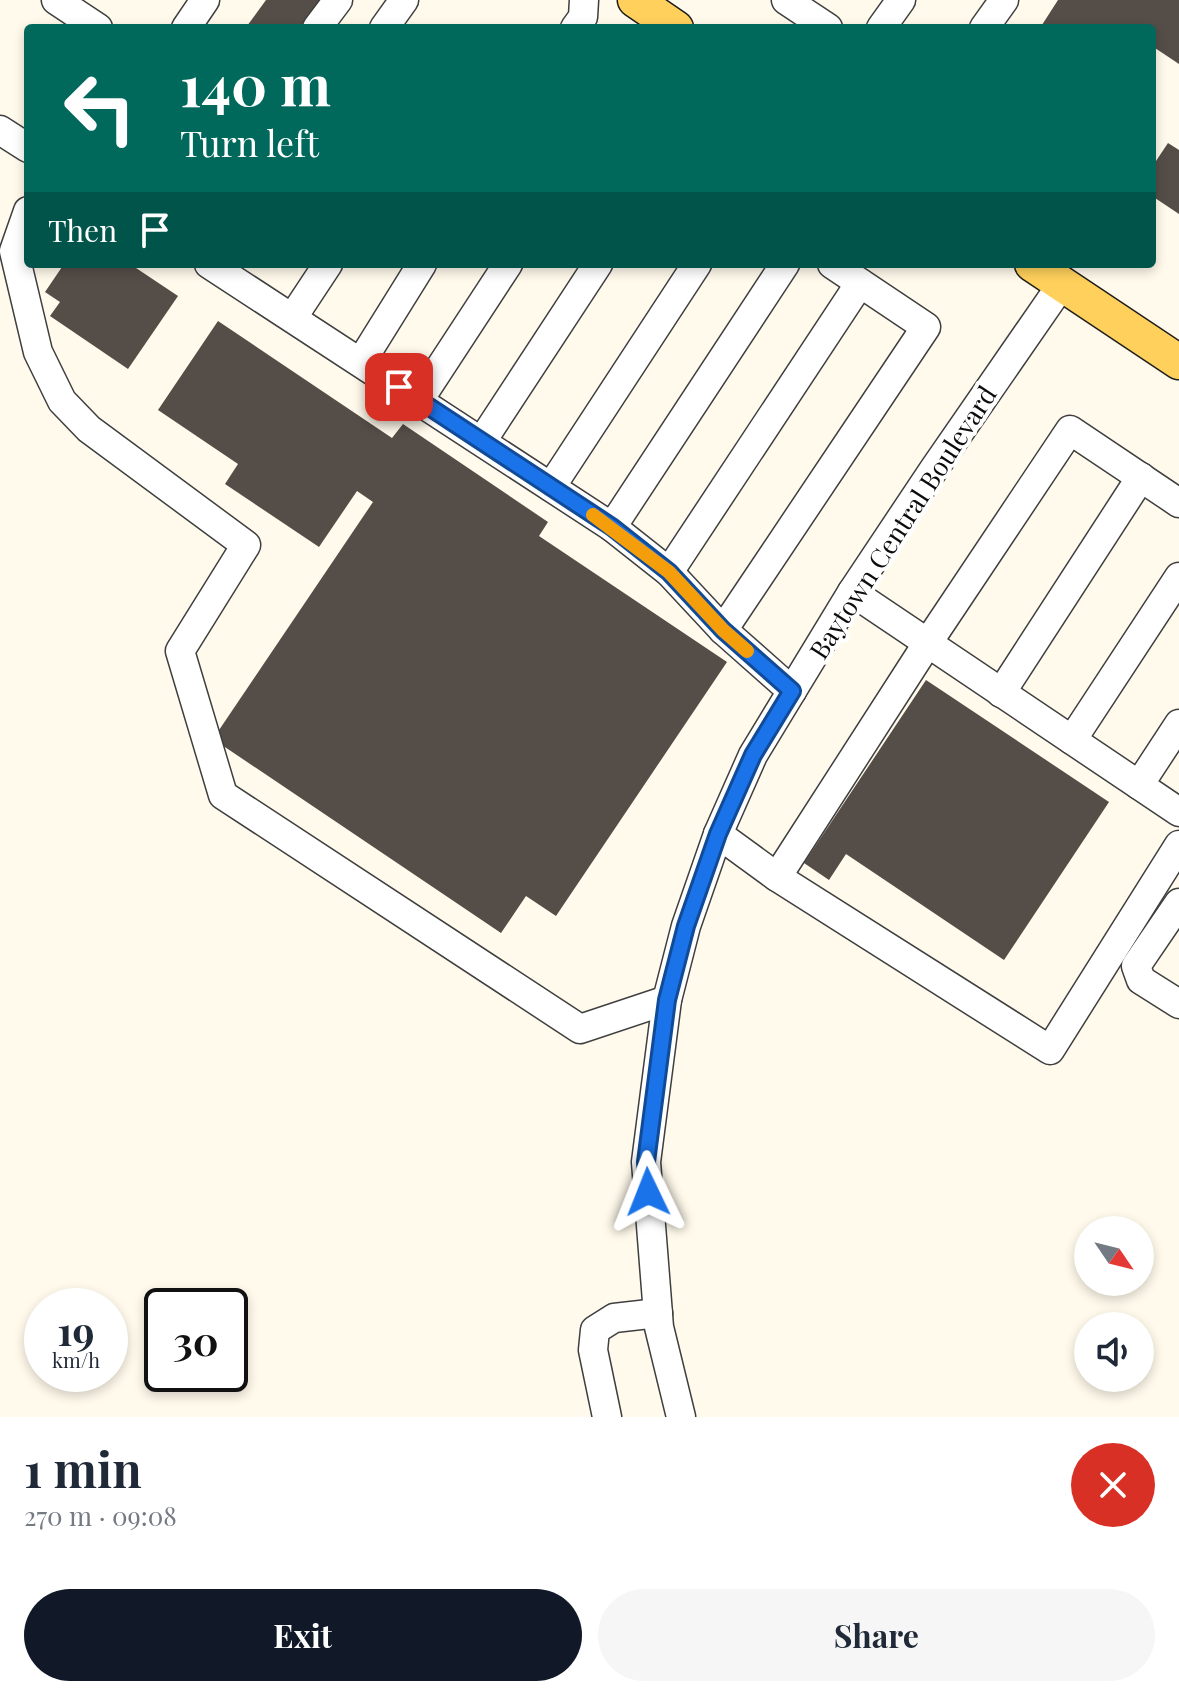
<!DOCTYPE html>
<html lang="en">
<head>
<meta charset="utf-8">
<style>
	:root { --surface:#fff; --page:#f6f6f7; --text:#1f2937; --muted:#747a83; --accent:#111827 }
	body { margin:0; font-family:"Playfair Display",serif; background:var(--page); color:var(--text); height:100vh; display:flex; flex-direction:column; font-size:30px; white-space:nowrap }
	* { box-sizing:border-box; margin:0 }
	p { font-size:26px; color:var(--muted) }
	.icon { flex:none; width:44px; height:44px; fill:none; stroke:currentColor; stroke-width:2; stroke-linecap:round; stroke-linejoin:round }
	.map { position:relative; height:1417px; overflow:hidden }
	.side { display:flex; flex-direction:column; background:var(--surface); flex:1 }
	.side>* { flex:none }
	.hud { position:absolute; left:24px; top:24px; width:1132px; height:244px; border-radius:8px; box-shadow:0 4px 12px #0003; background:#00695c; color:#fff; overflow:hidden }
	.needle { width:52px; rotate:125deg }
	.fabs { position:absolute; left:1074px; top:1216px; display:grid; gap:16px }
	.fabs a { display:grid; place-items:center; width:80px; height:80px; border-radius:50%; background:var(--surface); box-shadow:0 4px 12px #0003; font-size:40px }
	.speed { position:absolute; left:24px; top:1288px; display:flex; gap:16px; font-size:40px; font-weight:700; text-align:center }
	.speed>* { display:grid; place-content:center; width:104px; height:104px; border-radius:50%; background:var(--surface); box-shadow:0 4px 12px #0003; line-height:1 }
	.speed small { font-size:20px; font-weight:400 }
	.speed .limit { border:4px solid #111; border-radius:12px; background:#fff; color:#111 }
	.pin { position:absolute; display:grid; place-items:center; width:68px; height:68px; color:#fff; margin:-34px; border-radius:16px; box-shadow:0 4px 12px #0006 }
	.me { position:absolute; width:88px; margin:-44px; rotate:358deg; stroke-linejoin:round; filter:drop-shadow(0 0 6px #0008) }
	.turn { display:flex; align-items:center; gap:28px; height:168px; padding:0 24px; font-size:36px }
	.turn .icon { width:104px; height:104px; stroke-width:2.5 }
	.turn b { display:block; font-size:56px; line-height:68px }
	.then { display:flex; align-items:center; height:76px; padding:0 24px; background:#0003; gap:16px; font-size:30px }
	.round { display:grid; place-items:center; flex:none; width:84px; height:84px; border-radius:42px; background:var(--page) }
	.summary { display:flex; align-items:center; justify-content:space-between; height:136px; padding:0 24px }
	h1 { font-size:48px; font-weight:700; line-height:60px }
	.cta { display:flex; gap:16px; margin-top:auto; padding:16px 24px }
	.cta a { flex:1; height:92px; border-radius:48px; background:var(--accent); color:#fff; font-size:32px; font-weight:700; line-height:92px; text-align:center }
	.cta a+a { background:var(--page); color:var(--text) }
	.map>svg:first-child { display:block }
</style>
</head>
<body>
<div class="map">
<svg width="1179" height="1417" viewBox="0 0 1179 1417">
	<rect width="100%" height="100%" fill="#fffaeb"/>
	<g fill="#554d48">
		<polygon points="266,0 328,0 308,28 250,28 247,26"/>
		<polygon points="1058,0 1179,0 1179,64 1152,46 1152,28 1040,28"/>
		<polygon points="1168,143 1179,150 1179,214 1152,196 1152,167"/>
		<polygon points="64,264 130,264 178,296 128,369 50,316 60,302 45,292"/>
		<polygon points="218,321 392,438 403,424 548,522 539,536 727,662 556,916 526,896 501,933 213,739 373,502 357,491 319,547 225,484 238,464 158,410"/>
		<polygon points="926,680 1109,802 1004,960 846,854 829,880 804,863"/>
	</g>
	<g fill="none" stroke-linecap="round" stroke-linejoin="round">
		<g stroke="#3f3f3f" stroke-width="31">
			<g id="minor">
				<polyline points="56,0 98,28"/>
				<polyline points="786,0 828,28"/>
				<polyline points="186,28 205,0"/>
				<polyline points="317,28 338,0"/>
				<polyline points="384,28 404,0"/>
				<polyline points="575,28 583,17 584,0"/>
				<polyline points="881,28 901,0"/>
				<polyline points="984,28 1004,0"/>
				<polyline points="0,130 28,148"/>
				<polyline points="28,211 14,251 38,352 62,401 89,429 246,545 180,651 223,795 580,1029 667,1000"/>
				<polyline points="209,264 612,527 669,572 723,630 792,691"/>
				<polyline points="293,317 328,264"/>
				<polyline points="361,362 422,264"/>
				<polyline points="419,400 508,264"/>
				<polyline points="482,441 598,264"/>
				<polyline points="551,487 697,264"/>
				<polyline points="612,527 785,264"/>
				<polyline points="669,572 860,283"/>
				<polyline points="852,592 1179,812"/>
				<polyline points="723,630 926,327 832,264"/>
				<polyline points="1001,693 1141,477"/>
				<polyline points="1072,740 1179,577"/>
				<polyline points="1139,785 1179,724"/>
				<polyline points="718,834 777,877 1050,1050 1179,845"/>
				<polyline points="777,877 927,644 1070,430 1179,503"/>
				<polyline points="1179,903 1136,966 1141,980 1179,1004"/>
				<polyline points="607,1417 593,1350 595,1330 614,1318 658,1313"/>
				<polyline points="681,1417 659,1327 646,1162 667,1000 686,926 718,834 753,755 852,592 934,469 1062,284"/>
			</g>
		</g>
		<g stroke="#1d1d1d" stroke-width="37">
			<g id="major">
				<polyline points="635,0 676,28"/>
				<polyline points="1032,264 1179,362"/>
			</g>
		</g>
		<use href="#minor" stroke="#fff" stroke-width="28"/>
		<use href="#major" stroke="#ffd05b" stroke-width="34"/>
	</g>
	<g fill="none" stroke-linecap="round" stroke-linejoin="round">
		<g stroke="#114b97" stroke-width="20">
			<polyline id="route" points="399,387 612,527 669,572 723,630 792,691 753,755 718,834 686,926 667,1000 646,1162 648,1192"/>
		</g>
		<use href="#route" stroke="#1a73e8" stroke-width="14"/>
		<polyline stroke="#f59e0b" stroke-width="14" points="593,515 669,572 723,630 747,651"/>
	</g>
	<g text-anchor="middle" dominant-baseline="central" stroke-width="8" stroke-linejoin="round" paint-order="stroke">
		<g font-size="26" fill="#0c0c0c" stroke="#fff">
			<text transform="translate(902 522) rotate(-57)">Baytown Central Boulevard</text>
		</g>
	</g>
</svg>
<div class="fabs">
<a><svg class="needle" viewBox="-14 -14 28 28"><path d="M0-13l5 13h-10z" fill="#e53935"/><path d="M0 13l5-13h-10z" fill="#747a83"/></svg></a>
<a><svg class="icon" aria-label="sound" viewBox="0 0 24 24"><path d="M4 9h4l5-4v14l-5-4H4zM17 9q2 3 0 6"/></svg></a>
</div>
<div class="speed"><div>19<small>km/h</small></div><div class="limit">30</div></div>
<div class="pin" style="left:399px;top:387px;background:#d93025"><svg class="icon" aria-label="arrive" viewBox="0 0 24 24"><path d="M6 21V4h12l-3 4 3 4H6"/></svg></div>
<svg class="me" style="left:648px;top:1192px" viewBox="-20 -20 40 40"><path d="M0-17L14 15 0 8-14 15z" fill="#1a73e8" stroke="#fff" stroke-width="4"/></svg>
<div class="hud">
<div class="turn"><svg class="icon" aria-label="left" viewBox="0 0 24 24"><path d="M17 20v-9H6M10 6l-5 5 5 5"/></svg><div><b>140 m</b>Turn left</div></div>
<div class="then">Then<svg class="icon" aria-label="arrive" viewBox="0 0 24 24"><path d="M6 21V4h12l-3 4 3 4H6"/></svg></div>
</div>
</div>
<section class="side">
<div class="summary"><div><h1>1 min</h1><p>270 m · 09:08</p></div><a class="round" style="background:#d93025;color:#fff"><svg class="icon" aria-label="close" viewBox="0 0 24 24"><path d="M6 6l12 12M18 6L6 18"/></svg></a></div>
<div class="cta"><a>Exit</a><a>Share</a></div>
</section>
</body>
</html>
